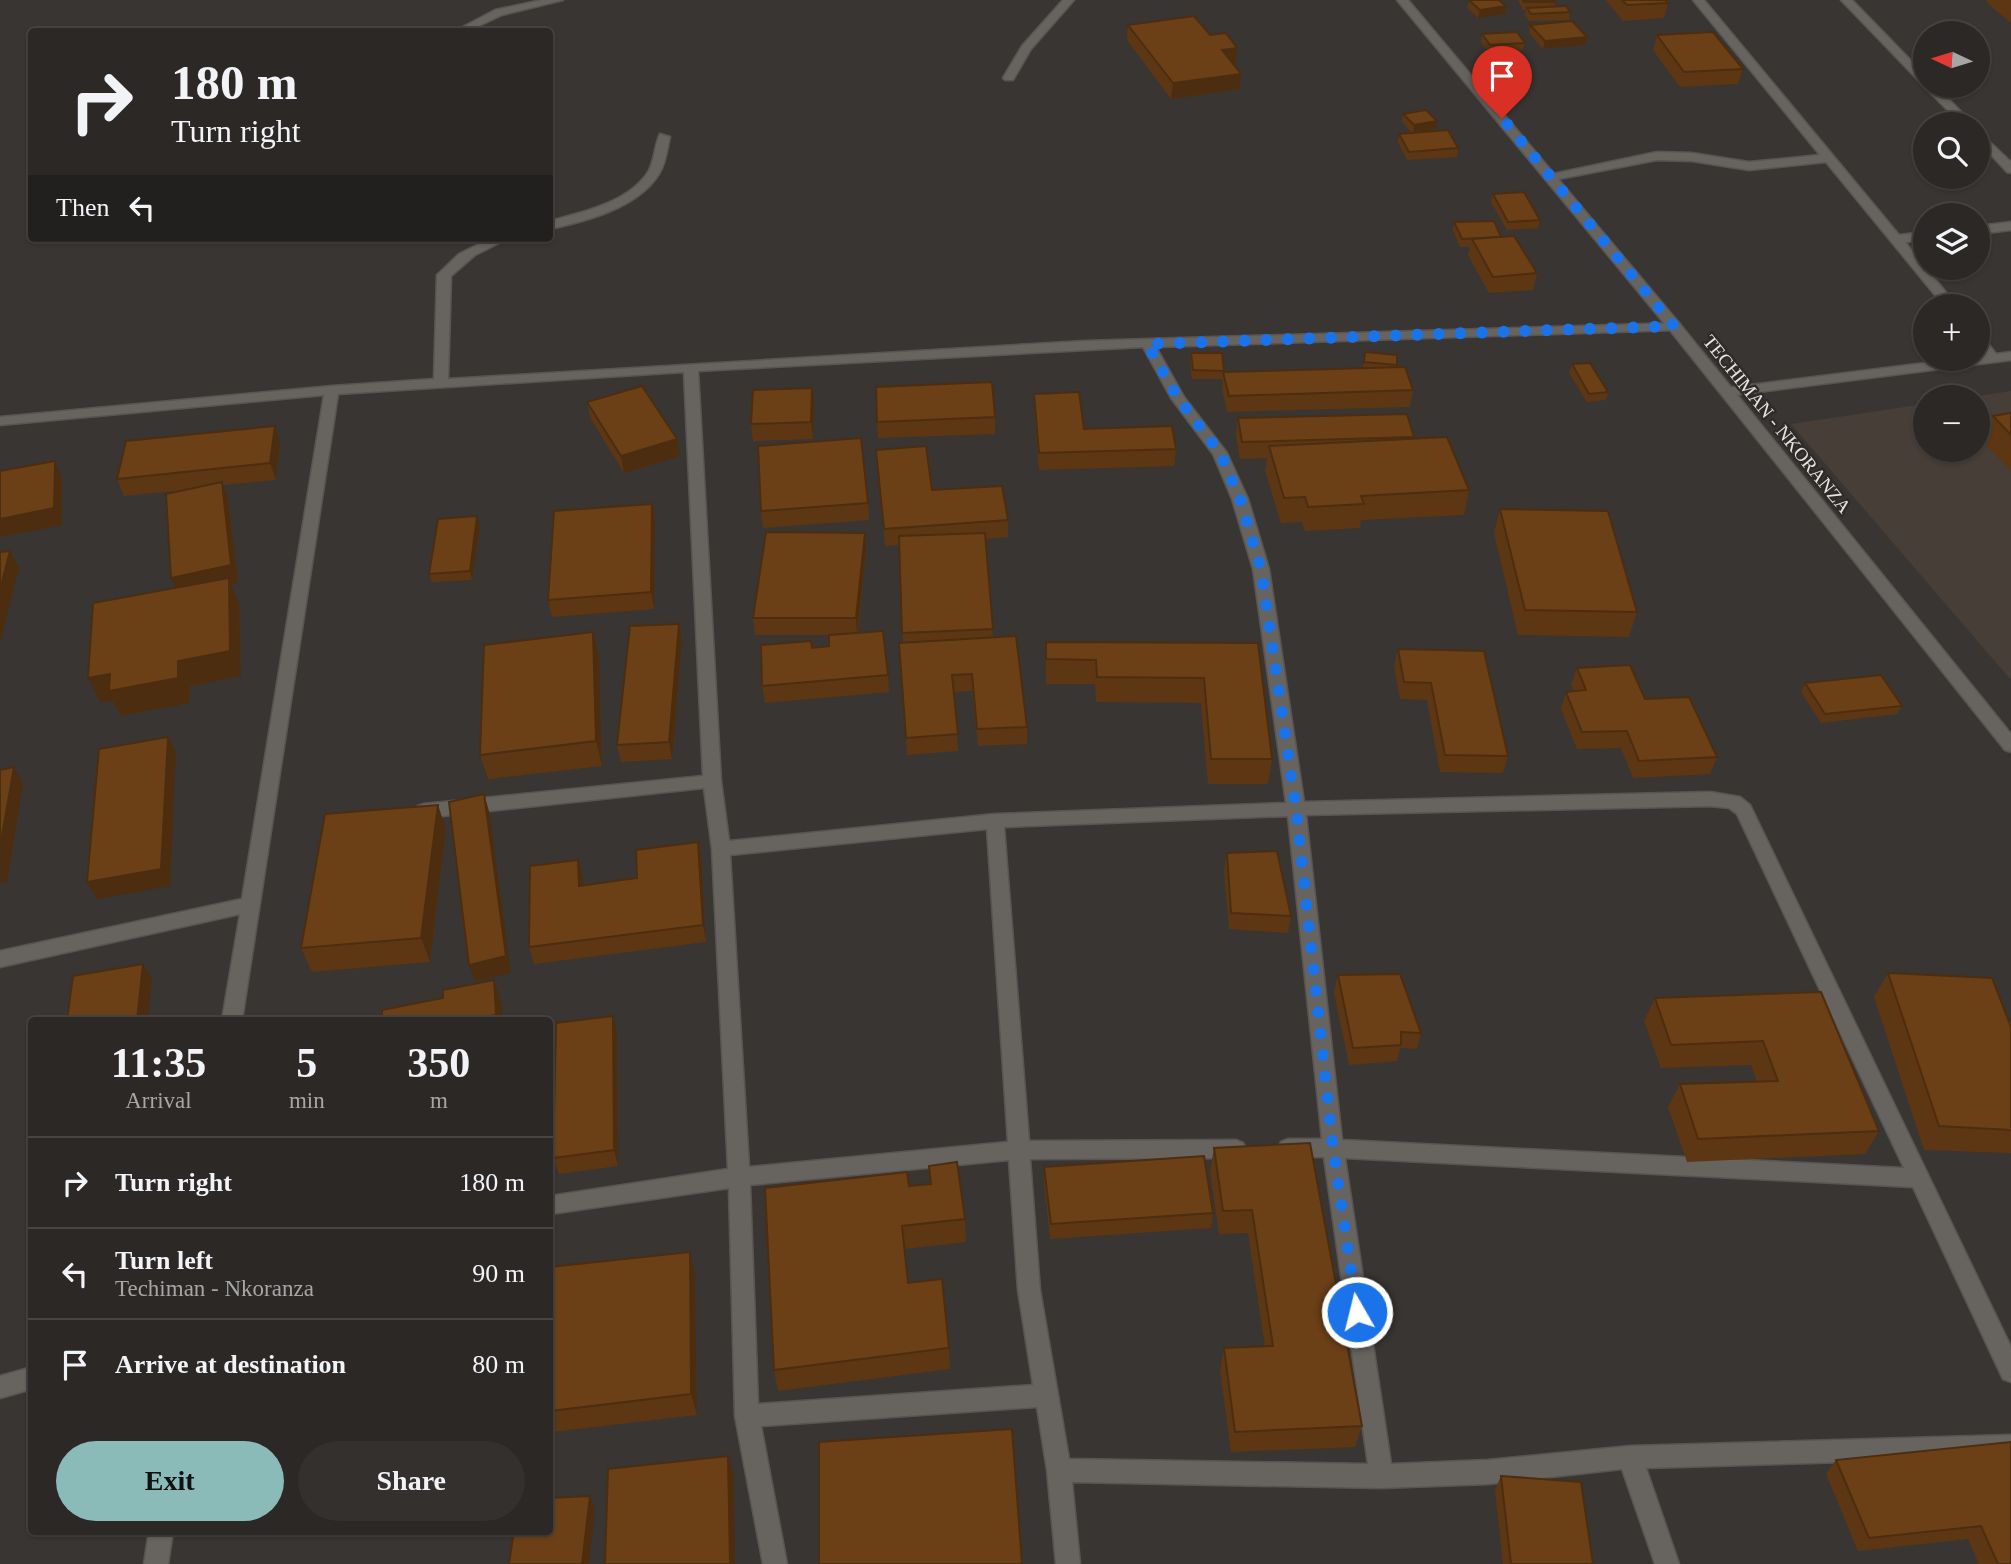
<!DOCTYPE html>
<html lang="en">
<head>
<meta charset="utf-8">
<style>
	:root { --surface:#2b2826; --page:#33302e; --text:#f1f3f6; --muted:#a6a6a7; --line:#474443; --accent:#8bbbb9 }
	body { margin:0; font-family:"Times New Roman",serif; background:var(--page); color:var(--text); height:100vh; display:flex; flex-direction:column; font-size:26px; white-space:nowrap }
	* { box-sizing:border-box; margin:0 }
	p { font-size:23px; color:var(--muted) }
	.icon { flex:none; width:38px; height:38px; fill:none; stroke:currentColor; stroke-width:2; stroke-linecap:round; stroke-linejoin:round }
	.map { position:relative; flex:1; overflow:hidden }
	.sheet { position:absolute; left:28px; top:1017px; width:525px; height:518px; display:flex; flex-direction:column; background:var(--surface); border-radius:7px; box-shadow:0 2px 5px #0004,0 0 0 2px var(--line) }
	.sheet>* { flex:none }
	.banner { position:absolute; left:28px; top:28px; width:525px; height:214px; border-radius:7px; box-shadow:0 2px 5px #0004,0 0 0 2px var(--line); background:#2b2826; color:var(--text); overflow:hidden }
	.needle { width:46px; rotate:274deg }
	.buttons { position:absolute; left:1913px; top:21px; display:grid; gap:14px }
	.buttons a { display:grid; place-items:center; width:77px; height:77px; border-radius:50%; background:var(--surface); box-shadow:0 2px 5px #0004,0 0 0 2px var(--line); font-size:35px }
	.pin { position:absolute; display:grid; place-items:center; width:60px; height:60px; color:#fff; margin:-72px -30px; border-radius:50% 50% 50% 0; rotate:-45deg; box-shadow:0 0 7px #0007 }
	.pin .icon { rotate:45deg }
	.me { position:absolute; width:77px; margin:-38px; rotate:352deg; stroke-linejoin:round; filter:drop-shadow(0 0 5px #0008) }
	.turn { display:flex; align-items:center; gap:24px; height:147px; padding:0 28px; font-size:32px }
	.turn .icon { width:91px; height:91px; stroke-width:2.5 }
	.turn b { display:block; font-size:49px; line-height:60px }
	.then { display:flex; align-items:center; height:66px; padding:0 28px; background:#0003; gap:14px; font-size:26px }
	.eta { display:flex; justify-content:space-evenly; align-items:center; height:119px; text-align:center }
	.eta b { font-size:42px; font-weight:800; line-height:49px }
	.button { display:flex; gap:14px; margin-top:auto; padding:14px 28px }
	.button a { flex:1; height:80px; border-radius:42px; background:var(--accent); color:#111; font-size:28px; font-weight:800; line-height:80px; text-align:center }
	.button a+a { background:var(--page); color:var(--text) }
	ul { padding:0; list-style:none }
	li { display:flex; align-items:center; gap:21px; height:91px; padding:0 28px; border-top:2px solid var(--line) }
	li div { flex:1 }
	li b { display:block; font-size:26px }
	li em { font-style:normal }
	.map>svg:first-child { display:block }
</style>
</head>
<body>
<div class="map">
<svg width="2011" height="1564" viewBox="0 0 2011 1564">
	<rect width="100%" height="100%" fill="#393532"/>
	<polygon fill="#473e38" points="2011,391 2011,680 1791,424 1925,404 1925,450 1978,450 1978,397 1971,397"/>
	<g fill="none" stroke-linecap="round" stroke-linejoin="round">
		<g stroke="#585452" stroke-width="3">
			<g id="street">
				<polygon points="542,0 563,0 502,15 470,30 461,28 495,10"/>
				<polygon points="1063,0 1074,0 1031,49 1013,80 1005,80 1003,78 1022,46"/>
				<polygon points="1693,0 1704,0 1899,235 1925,232 1925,240 1905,242 1957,306 1944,306 1826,162 1749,170 1692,161 1657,160 1548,181 1548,175 1657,152 1692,153 1749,162 1820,155"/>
				<polygon points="1841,0 1852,0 1925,75 1925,84 1921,83"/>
				<polygon points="1924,86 1936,86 1973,124 1961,124"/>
				<polygon points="1978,131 2011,162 2011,173 2007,172 1978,141"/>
				<path d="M 660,134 L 670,137 C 667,149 666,163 659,174 C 638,208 586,221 550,229 L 550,221 C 582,212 628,203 648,172 C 655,161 654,146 660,134 Z"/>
				<polygon points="2011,222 2011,230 1978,234 1978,226"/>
				<path d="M 491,238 L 509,238 L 475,255 L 451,276 L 448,379 L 1085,341 L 1679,323 L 1681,326 L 1674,330 L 1156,347 L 1184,397 L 1227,453 L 1248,499 L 1269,569 L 1304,802 L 1710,792 L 1740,797 L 1750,805 L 2011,1347 L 2011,1382 L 2003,1379 L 1913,1187 L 1345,1158 L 1391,1464 L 1488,1460 L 1630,1446 L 2011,1435 L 2011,1457 L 1646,1468 L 1679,1564 L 1655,1564 L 1622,1469 L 1488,1484 L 1381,1488 L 1072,1482 L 1080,1564 L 1056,1564 L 1047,1470 L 1037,1407 L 761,1426 L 787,1564 L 763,1564 L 735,1416 L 729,1188 L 550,1214 L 550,1196 L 728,1169 L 712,849 L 704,788 L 424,818 L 418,816 L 415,811 L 418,806 L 424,804 L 703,776 L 684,372 L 338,394 L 242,1020 L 222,1020 L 240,914 L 0,967 L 0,951 L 242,899 L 324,395 L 0,425 L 0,417 L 332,386 L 434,379 L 437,275 L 459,254 ZM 1143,347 L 1171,398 L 1213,454 L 1232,499 L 1253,569 L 1286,803 L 995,814 L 729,841 L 721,781 L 698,371 ZM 1710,806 L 1729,808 L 1737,814 L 1904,1168 L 1342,1140 L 1306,815 ZM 1288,816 L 1322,1139 L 1288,1139 L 1281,1142 L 1278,1148 L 1281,1154 L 1288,1157 L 1324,1157 L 1368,1464 L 1069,1459 L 1040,1290 L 1030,1159 L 1236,1158 L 1243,1155 L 1246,1149 L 1243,1143 L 1236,1140 L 1029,1141 L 1004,827 ZM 987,829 L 1008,1142 L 749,1167 L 730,855 ZM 1009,1160 L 1018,1290 L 1033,1385 L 758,1404 L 750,1185 Z"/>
				<polygon points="1978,336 1983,337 1996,354 2011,352 2011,360 1727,396 1720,392 1727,388 1957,359 1978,359 1978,356 1983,355 1978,348"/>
				<polygon points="32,1367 32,1389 0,1398 0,1376"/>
				<polygon points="149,1531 173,1531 168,1564 144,1564"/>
			</g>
		</g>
		<g stroke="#585452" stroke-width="3">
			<polygon id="secondary" points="1397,0 1408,0 1679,323 2011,734 2011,752 2005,750 1669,329"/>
		</g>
		<use href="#street" fill="#67635f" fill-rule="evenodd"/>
		<use href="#secondary" fill="#67635f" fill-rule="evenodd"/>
	</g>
	<g fill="#5d3714">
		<polygon points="1469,0 1505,14 1478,18 1467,8"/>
		<polygon points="1518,0 1554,0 1555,2 1554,6 1570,12 1569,20 1529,21 1525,15 1526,10 1523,10"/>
		<polygon points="1606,0 1665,0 1668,3 1664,18 1623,21"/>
		<polygon points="1987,0 2011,0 2011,23 1986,2"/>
		<polygon points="1128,25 1210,35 1236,63 1233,64 1239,89 1171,99 1127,40"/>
		<polygon points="1530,25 1587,37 1585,45 1543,49 1529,33"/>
		<polygon points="1482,34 1525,43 1523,50 1489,53 1481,42"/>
		<polygon points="1657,35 1743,69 1738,84 1680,87 1653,50"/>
		<polygon points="1403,114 1436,129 1418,132 1458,148 1457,157 1407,160 1398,142 1399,134 1412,133 1402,122"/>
		<polygon points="1493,194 1540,220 1538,228 1507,230 1491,202"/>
		<polygon points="1454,222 1501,237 1537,273 1533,290 1489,293 1468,255 1470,247 1460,247 1453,230"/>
		<polygon points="1365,352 1397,355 1396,367 1413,390 1410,407 1227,412 1222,388 1223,379 1192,379 1190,362 1191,353 1222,353 1224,372 1363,368"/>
		<polygon points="1572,364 1608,392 1606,400 1587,402 1569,373"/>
		<polygon points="1034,394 1084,429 1176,449 1174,466 1039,470 1034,410"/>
		<polygon points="587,402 680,456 624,473 591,419"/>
		<polygon points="814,404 813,439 753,441 751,424"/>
		<polygon points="2011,413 2011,471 1981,440 1993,416"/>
		<polygon points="1407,414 1413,438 1469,490 1464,515 1361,520 1360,528 1305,531 1302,522 1281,523 1265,471 1267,458 1240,459 1236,435 1238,418"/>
		<polygon points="995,417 995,434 878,438 877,422"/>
		<polygon points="280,443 276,480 223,485 228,499 238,582 231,584 239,603 241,676 190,686 189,703 121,716 113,701 101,703 176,588 171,578 185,490 124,496 117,479"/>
		<polygon points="876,450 932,490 1008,520 1008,537 985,539 993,638 1027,727 1027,744 978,746 972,691 954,692 958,751 907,755 899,643 903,643 899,545 885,546"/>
		<polygon points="868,503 869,520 763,528 761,511"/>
		<polygon points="652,504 655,521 654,609 552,617 548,600"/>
		<polygon points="1500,509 1637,612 1629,637 1518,635 1494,533"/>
		<polygon points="480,525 472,580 432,582 429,574"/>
		<polygon points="865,533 866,550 858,633 888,675 889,692 765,703 762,686 812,648 829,646 829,635 755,635 753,618"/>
		<polygon points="593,632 599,657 602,766 488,779 480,755"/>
		<polygon points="682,641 672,759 621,762 617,745"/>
		<polygon points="1046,642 1258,643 1272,759 1268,784 1208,784 1201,703 1096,702 1095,684 1046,684"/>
		<polygon points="1398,649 1508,756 1503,773 1440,772 1427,700 1400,699 1394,666"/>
		<polygon points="1577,668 1645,699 1717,757 1710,774 1633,778 1621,748 1577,749 1561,709 1566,692 1574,691 1571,685"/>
		<polygon points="1805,683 1902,706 1897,714 1821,723 1801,692"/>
		<polygon points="446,829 430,962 312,972 301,948"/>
		<polygon points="698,842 701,859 706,942 534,964 529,947 578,860 583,877 583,885 637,878"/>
		<polygon points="1227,853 1291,916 1288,933 1229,929 1224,870"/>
		<polygon points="1888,973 2011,1027 2011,1153 1924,1150 1874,997"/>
		<polygon points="1338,975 1421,1033 1417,1049 1400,1048 1397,1061 1349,1065 1334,992"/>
		<polygon points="1821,992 1879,1131 1865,1154 1687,1162 1668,1107 1680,1084 1757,1081 1751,1065 1661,1068 1644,1021 1655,998"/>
		<polygon points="617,1032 618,1166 559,1174 553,1158"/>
		<polygon points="1310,1143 1362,1426 1355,1447 1231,1452 1220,1370 1224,1348 1265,1347 1248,1233 1219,1234 1210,1171 1214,1148"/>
		<polygon points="929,1166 965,1219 966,1242 905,1249 908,1283 949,1348 950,1369 778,1391 774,1370 909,1186 930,1184"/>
		<polygon points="1044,1167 1213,1213 1211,1228 1050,1239 1044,1183"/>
		<polygon points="695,1274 697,1415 552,1432 550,1427 550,1276"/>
		<polygon points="2011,1442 2011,1564 1979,1564 1968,1539 1858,1551 1826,1474 1836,1460"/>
		<polygon points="1501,1476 1593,1564 1503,1564 1495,1490"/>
	</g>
	<g fill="#4c2d10">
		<polygon points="1506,6 1505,14 1478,18 1480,10"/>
		<polygon points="1587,37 1585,45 1543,49 1545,41"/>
		<polygon points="1237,48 1236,63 1220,65 1222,50"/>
		<polygon points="1241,74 1239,89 1171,99 1173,83"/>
		<polygon points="1437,121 1436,129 1413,133 1414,125"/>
		<polygon points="812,388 814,404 813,439 811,422"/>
		<polygon points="275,426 280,443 276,480 270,463"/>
		<polygon points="677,439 680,456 624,473 621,456"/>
		<polygon points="55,461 62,478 62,525 0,537 0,519"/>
		<polygon points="222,482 228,499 238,582 231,584 239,603 241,676 190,686 189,703 121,716 113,701 101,703 88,678 179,595 171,578"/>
		<polygon points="652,504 655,521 654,609 651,592"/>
		<polygon points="477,516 480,525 472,580 470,571"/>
		<polygon points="865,533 866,550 857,635 856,618"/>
		<polygon points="10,551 19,568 0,643 0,590"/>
		<polygon points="679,624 682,641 672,759 669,742"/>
		<polygon points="593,632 599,657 602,766 596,741"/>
		<polygon points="168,737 176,754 170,886 97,899 87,882"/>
		<polygon points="14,767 23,784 7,882 0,883 0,847"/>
		<polygon points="484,794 489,811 511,973 475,981 469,965"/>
		<polygon points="438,805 446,829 430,962 421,938"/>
		<polygon points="698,842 701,859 706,942 703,925"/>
		<polygon points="578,860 583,877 583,902 579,886"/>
		<polygon points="143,964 152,980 148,1020 137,1020"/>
		<polygon points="494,980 502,1004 503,1020 478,1020"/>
		<polygon points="613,1016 617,1032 618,1166 614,1150"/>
		<polygon points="690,1252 695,1274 697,1415 691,1394"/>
		<polygon points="728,1456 734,1477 735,1564 730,1564"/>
		<polygon points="590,1496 595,1510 589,1564 582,1564"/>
	</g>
	<g fill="#6c4017" stroke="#4c2d10" stroke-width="2">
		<polygon points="1469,0 1499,0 1506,6 1480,10"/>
		<polygon points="1523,0 1554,0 1555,2 1524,2"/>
		<polygon points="1622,0 1665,0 1668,3 1627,5"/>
		<polygon points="1566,6 1570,12 1531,14 1527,8"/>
		<polygon points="1194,16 1210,35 1226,33 1237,48 1222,50 1241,74 1173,83 1128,25"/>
		<polygon points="1572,21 1587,37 1545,41 1530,25"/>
		<polygon points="1517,32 1525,43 1490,45 1482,34"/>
		<polygon points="1713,32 1743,69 1684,72 1657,35"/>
		<polygon points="1426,110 1437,121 1414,125 1403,114"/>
		<polygon points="1448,130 1458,148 1409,152 1399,134"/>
		<polygon points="1524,192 1540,220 1508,222 1493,194"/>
		<polygon points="1494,221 1501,237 1462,239 1454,222"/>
		<polygon points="1514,236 1537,273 1493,277 1472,239"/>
		<polygon points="1365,352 1397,355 1397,365 1364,362"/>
		<polygon points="1191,353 1222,353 1224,371 1193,370"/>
		<polygon points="1590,363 1608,392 1589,394 1572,364"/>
		<polygon points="1405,367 1413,390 1229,396 1223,372"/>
		<polygon points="992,382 995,417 877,422 876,387"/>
		<polygon points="642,386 677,439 621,456 587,402"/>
		<polygon points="812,388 811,422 751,424 753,390"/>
		<polygon points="1079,392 1084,429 1172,426 1176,449 1039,453 1034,394"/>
		<polygon points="2011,413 2011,435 1993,416"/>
		<polygon points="1407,414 1414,437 1242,442 1238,418"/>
		<polygon points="275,426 270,463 117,479 126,441"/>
		<polygon points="1447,437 1469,490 1361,496 1364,504 1308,507 1305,497 1284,498 1269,446"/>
		<polygon points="861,438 868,503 761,511 758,446"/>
		<polygon points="926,446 932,490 1002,486 1008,520 884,529 876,450"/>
		<polygon points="55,461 54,508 0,519 0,471"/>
		<polygon points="222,482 231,565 171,578 166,494"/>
		<polygon points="652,504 651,592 548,600 554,511"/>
		<polygon points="1500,509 1608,511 1637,612 1525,610"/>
		<polygon points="477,516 470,571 429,574 438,519"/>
		<polygon points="766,532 865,533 856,618 753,618"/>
		<polygon points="985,533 993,629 902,633 899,536"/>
		<polygon points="10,551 0,590 0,552"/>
		<polygon points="229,578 230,651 178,661 178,678 109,691 110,674 88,678 93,603"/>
		<polygon points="679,624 669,742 617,745 630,626"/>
		<polygon points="883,631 888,675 762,686 761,645 811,641 812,648 829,646 829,635"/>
		<polygon points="593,632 596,741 480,755 484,645"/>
		<polygon points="1016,636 1027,727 977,729 972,674 952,675 958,734 906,738 899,643"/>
		<polygon points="1046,642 1258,643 1272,759 1211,759 1204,678 1097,677 1096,660 1046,659"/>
		<polygon points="1398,649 1484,651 1508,756 1445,755 1431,683 1404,682"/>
		<polygon points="1630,665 1645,699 1689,697 1717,757 1639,761 1627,731 1582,732 1566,692 1586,690 1577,668"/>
		<polygon points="1881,675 1902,706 1825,714 1805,683"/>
		<polygon points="168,737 161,869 87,882 99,749"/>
		<polygon points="14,767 0,847 0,770"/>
		<polygon points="484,794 506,956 469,965 449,802"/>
		<polygon points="438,805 421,938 301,948 325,814"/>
		<polygon points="698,842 703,925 529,947 530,866 578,860 579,886 637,878 636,850"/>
		<polygon points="1277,851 1291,916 1231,913 1227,853"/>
		<polygon points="143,964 137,1020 67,1020 73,976"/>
		<polygon points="1888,973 1992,978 2011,1027 2011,1130 1939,1126"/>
		<polygon points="1400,974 1421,1033 1401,1032 1401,1045 1353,1048 1338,975"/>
		<polygon points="494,980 496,1015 478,1018 478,1020 382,1020 382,1010 443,998 443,990"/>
		<polygon points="1821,992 1879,1131 1698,1139 1680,1084 1778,1081 1763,1041 1671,1045 1655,998"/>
		<polygon points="613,1016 614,1150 553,1158 556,1023"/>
		<polygon points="1310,1143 1362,1426 1235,1432 1224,1348 1273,1346 1252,1210 1223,1211 1214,1148"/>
		<polygon points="1204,1156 1213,1213 1051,1224 1044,1167"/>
		<polygon points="957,1162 965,1219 902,1226 908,1283 942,1279 949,1348 774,1370 765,1188 907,1172 909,1186 931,1184 929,1166"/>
		<polygon points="690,1252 691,1394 550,1411 550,1267"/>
		<polygon points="1012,1429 1022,1564 819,1564 819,1442"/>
		<polygon points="2011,1442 2011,1564 1998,1564 1981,1526 1869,1538 1836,1460"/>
		<polygon points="728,1456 730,1564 605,1564 608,1469"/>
		<polygon points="1501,1476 1581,1482 1593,1564 1511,1564"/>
		<polygon points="590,1496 582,1564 509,1564 514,1531 550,1531 550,1498"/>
	</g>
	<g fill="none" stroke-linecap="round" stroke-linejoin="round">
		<polyline stroke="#1a73e8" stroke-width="12" stroke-dasharray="0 21.6" points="1357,1312 1333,1148 1296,809 1261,569 1240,499 1220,453 1178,398 1147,344 1674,326 1502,118"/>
	</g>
	<g text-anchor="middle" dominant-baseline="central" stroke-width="5" stroke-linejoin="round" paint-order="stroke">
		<g font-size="19" fill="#e7e5e3" stroke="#2e2b28">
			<text transform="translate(1777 424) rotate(51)">TECHIMAN - NKORANZA</text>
		</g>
	</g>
</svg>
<div class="buttons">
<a><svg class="needle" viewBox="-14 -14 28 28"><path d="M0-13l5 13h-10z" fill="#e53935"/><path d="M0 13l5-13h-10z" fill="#a6a6a7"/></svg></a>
<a><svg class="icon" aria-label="search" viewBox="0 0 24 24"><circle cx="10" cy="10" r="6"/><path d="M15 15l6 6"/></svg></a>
<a><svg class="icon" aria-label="layers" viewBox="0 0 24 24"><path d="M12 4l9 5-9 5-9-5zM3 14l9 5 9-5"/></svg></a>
<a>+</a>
<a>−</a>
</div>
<div class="pin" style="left:1502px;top:118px;background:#d93025"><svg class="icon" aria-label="arrive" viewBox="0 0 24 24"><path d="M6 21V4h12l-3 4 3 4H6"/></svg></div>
<svg class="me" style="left:1357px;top:1312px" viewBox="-20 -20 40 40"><circle r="17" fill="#1a73e8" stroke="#fff" stroke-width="3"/><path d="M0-11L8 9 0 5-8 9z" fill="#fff"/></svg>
<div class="banner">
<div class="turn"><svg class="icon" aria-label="right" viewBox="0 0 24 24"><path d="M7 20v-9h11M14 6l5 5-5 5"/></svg><div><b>180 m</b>Turn right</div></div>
<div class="then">Then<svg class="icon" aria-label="left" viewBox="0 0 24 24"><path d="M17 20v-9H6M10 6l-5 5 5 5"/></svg></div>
</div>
<section class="sheet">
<div class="eta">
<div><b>11:35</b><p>Arrival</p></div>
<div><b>5</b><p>min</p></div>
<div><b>350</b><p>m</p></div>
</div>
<ul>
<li><svg class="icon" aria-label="right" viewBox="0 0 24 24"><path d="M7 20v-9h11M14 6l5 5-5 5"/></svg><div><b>Turn right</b></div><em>180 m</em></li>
<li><svg class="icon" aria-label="left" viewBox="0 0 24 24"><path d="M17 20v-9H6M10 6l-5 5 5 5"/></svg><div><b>Turn left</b><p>Techiman - Nkoranza</p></div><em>90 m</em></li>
<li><svg class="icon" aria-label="arrive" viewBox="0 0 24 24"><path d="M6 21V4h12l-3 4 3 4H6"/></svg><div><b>Arrive at destination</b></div><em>80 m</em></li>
</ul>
<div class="button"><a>Exit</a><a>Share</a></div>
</section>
</div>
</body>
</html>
